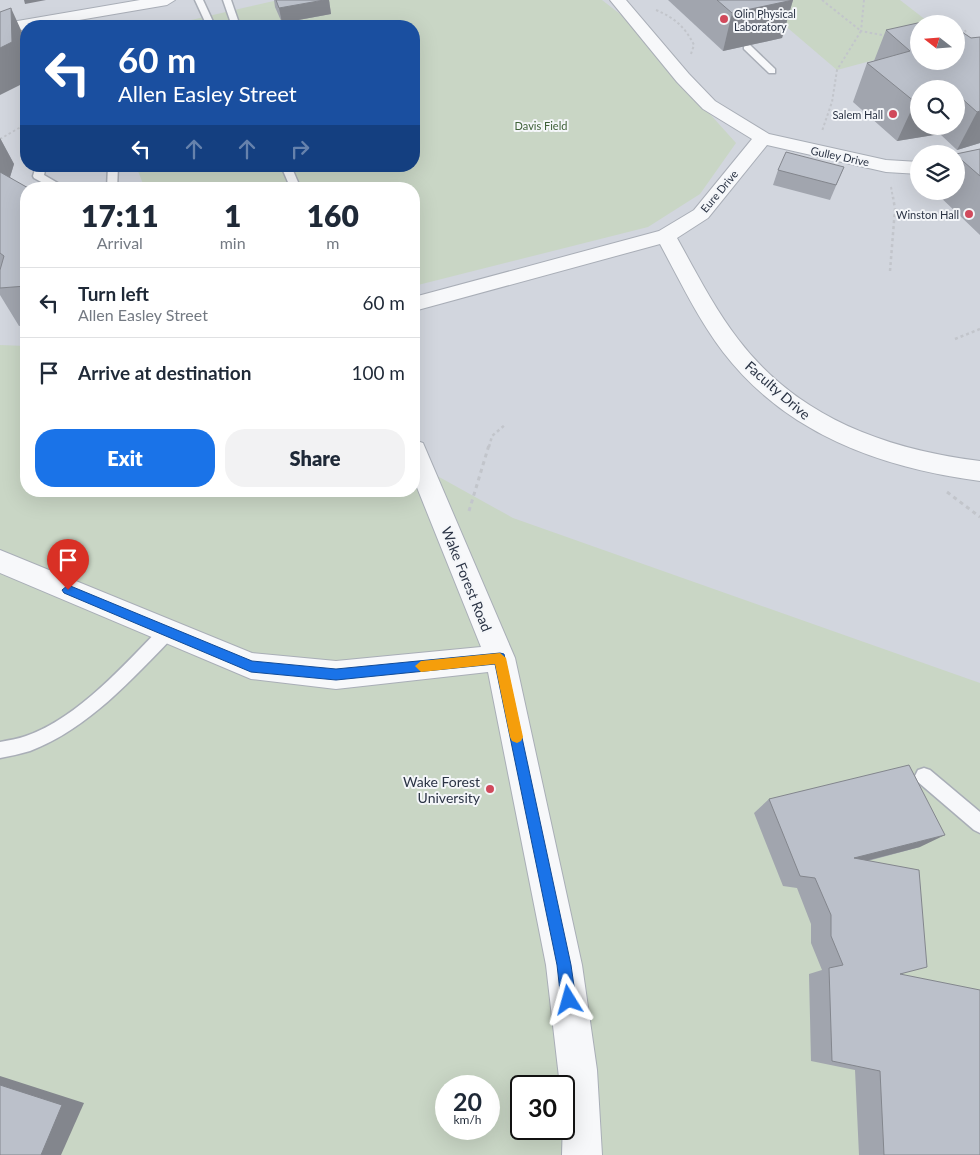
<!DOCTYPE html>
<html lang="en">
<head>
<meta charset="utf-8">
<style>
	:root { --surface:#fff; --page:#f2f2f3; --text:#1f2937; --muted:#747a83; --line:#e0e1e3; --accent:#1a73e8 }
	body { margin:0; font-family:Lato,sans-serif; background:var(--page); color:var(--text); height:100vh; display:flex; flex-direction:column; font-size:19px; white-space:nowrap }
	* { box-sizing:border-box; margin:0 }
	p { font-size:16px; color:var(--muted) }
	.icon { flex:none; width:28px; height:28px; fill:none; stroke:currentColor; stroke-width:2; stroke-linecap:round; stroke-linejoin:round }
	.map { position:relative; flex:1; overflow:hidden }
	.panel { position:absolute; left:20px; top:182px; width:400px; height:315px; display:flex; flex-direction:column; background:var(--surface); border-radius:20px; box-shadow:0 5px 20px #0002 }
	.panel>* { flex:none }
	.hud { position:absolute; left:20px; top:20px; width:400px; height:152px; border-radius:20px; box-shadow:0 5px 20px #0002; background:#1a4fa0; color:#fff; overflow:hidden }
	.needle { width:32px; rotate:287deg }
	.controls { position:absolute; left:910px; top:15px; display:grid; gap:10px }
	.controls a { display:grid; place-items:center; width:55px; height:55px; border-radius:50%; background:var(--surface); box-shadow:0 5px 20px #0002; font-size:25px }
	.speed { position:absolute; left:435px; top:1075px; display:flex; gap:10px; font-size:25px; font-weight:700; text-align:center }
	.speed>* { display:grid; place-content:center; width:65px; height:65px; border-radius:50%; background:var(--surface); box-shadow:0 5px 20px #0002; line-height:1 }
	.speed small { font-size:12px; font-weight:400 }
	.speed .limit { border:2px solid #111; border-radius:8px; background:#fff; color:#111 }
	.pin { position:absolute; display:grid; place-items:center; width:42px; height:42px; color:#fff; margin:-51px -21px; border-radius:50% 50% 50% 0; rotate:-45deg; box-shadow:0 0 5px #0007 }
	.pin .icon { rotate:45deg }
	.me { position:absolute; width:55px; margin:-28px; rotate:352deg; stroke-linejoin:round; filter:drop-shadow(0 0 4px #0008) }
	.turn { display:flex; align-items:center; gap:18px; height:105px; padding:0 15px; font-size:22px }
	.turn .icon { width:65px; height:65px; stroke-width:2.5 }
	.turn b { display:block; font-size:35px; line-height:42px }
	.lanes { display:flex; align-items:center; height:48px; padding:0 15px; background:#0003; justify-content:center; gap:25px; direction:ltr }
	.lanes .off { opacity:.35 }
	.eta { display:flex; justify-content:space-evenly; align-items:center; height:85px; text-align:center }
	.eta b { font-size:30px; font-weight:800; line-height:35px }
	.button { display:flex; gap:10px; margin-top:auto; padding:10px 15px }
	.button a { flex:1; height:58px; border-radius:20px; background:var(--accent); color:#fff; font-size:20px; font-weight:800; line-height:58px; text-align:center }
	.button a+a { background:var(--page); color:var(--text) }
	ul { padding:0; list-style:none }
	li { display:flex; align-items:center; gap:15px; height:70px; padding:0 15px; border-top:1px solid var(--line) }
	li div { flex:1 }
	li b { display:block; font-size:19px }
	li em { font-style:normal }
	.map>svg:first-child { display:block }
</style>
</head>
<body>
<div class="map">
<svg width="980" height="1155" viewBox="0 0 980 1155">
	<rect width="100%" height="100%" fill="#e4e7ec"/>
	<path fill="#d2d6de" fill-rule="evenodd" d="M 0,0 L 980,0 L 980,1155 L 0,1155 ZM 919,24 L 956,24 L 956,61 L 919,61 ZM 26,26 L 414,26 L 414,166 L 26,166 ZM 919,89 L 956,89 L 956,126 L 919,126 ZM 919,154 L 956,154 L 956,191 L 919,191 ZM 26,189 L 414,189 L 414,491 L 26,491 ZM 446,1086 L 489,1086 L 489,1129 L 446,1129 ZM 521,1086 L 564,1086 L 564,1129 L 521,1129 Z"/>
	<g fill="#c9d6c5" fill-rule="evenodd">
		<polygon points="278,0 602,0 620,14 736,143 700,194 648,227 414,286 414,189 145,189 136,166 414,166 414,26 183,26 187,21"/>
		<polygon points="755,0 900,0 931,24 919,24 919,48 837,70"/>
		<path d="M 0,345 L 26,346 L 26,491 L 414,491 L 414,463 L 513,518 L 980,683 L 980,1155 L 0,1155 ZM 446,1086 L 489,1086 L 489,1129 L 446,1129 ZM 521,1086 L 564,1086 L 564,1129 L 521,1129 Z"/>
	</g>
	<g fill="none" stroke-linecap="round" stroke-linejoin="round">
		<g stroke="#a9aeb7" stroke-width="3">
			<g id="service">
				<polygon points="195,0 203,0 215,26 207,26"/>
				<polygon points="223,0 231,0 240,26 232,26"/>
				<polygon points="744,45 750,45 775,69 775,73 769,73 744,49"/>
				<polygon points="36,166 46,166 44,175 68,189 54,189 34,178 33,176"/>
				<polygon points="108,166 118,166 117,189 107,189"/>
				<polygon points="281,166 291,166 301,189 291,189"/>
				<path d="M 168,624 L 174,626 L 176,631 L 174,636 C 132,679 88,729 30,751 C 20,754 10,756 0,758 L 0,742 C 9,740 18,739 26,736 C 78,718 125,664 162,626 Z"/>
				<polygon points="924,768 930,770 980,812 980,833 974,830 918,782 915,776 918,770"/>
			</g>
		</g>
		<g stroke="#a9aeb7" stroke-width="2">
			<g id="minor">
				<polygon points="140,0 175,0 167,5 44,26 26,26 26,29 0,34 0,24"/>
				<path d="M 610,0 L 626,0 L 689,74 L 715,101 L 769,134 L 886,160 L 919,162 L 919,174 L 886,172 L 767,145 L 708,218 L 677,238 C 696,272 714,308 738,339 C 798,418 886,449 980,461 L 980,481 C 881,468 786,434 723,352 C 698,319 680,281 660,244 L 414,311 L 414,297 L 659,231 L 694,210 L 752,139 L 703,109 L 677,82 Z"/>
				<polygon points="414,440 423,443 426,450 515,658 582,965 597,1070 602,1155 562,1155 564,1086 560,1086 546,965 488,672 336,689 251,679 0,573 0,550 252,653 336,661 481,647 414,480"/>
			</g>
		</g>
		<g stroke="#c2c5cb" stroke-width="2" stroke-dasharray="2.5 2.5" stroke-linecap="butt">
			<polyline points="822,0 861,31 837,70 832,102 822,131"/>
			<polyline points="864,0 861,31 887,36"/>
			<path d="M 656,10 C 675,18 685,27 694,45 L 691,54"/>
			<polyline points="965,30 968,39"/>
			<polyline points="0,139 26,124"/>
			<polyline points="891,187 893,198"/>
		</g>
		<g stroke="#c2c5cb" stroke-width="2.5" stroke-dasharray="3 3" stroke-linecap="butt">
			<polyline points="890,271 895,209 893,197"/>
			<polyline points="414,334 419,326"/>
			<polyline points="955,339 980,329"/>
			<polyline points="489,447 492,436 506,424"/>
		</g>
		<g stroke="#c2c5cb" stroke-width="3" stroke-dasharray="4 4" stroke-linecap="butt">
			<polyline points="947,492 980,517"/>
			<polyline points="469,511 489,445"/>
		</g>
		<use href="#service" fill="#f7f8fa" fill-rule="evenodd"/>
		<use href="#minor" fill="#f7f8fa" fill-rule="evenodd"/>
	</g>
	<g fill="#a1a5ae" fill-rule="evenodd">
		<polygon points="274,0 329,0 331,14 282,23 275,7"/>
		<polygon points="668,0 793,0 782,38 723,51"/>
		<path d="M 886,30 L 971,38 L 980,37 L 980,143 L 957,150 L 940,134 L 897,141 L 853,102 L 867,63 L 874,61 ZM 956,89 L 956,126 L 919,126 Z"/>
		<polygon points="0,138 14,164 10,177 26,189 26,325 19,326 0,295"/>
		<polygon points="980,149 980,235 936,193 937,191 956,191 956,154"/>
		<polygon points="844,167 830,200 773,185 778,170"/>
		<polygon points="769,799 920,847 868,861 900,974 980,1155 859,1155 855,1070 811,1061 809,974 822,970 811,943 811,924 797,888 783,886 754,813"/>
	</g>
	<g fill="#83868d">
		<polygon points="24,0 46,0 25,4"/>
		<polygon points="324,0 329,0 331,14 282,23 279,8"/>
		<polygon points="793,0 782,38 723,51 732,13"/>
		<polygon points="11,8 26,41 26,82 0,95 0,48"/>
		<polygon points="919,101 919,126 944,126 940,134 897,141 915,102"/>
		<polygon points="980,111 980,143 957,150 977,112"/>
		<polygon points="0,138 14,164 3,200 0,195"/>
		<polygon points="945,835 920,847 834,869 854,858"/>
		<polygon points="0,1076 84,1103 61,1155 41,1155 0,1085"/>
	</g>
	<g fill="#bbc0ca" stroke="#83868d">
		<polygon points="276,0 324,0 279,8"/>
		<polygon points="717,0 793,0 732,13"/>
		<polygon points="11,8 12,42 0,48 0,12"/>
		<polygon points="940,18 949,24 919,24 919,61 956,61 956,28 971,38 980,37 980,111 977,112 959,96 956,96 956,89 919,89 919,101 915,102 867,63 910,51 886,30"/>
		<polygon points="980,149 980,176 956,155 956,154"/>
		<polygon points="786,152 844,167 836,185 778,170"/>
		<polygon points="0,172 30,189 26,189 26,286 0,288 0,270 4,256 0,253"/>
		<polygon points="909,765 945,835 854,858 919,870 927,967 900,974 980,990 980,1155 884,1155 880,1071 832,1061 829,968 843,965 831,936 831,915 815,878 800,876 769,799"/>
		<polygon points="0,1085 62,1105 41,1155 0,1155"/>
	</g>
	<polygon fill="#1a73e8" stroke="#114b97" points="68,585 252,661 336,669 500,653 504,654 571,965 576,1000 574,1005 569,1008 564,1005 561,1000 557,965 495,664 336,680 251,672 64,593 62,590"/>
	<polygon fill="#f59e0b" points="500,653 506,658 523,737 521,741 517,743 512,741 510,737 495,664 421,672 415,666 421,661"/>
	<g fill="#d1495b" stroke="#f4f6f9" stroke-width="2">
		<circle cx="724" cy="19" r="5"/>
		<circle cx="893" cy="114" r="5"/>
		<circle cx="969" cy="214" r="5"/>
		<circle cx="490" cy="789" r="5"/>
	</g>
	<g text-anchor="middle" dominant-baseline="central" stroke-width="4" stroke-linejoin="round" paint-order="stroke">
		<g font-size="11" fill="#2b3445" stroke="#f4f6f9" text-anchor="end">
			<text x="734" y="13" text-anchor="start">Olin Physical<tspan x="734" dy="13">Laboratory</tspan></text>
			<text x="883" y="114">Salem Hall</text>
			<text x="959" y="214">Winston Hall</text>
		</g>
		<g font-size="11" fill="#3f6138" stroke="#f4f6f9">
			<text x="541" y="125">Davis Field</text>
		</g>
		<g font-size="11" fill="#2b3445" stroke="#f4f6f9">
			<text transform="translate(840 156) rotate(12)">Gulley Drive</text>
			<text transform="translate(719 191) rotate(-50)">Eure Drive</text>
		</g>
		<g font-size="14" fill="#2b3445" stroke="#f4f6f9">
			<text transform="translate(778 390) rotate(41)">Faculty Drive</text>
			<text transform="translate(467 579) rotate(68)">Wake Forest Road</text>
		</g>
		<g font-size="14" fill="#2b3445" stroke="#f4f6f9" text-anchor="end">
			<text x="480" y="781">Wake Forest<tspan x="480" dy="16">University</tspan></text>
		</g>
	</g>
</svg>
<div class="controls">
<a><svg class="needle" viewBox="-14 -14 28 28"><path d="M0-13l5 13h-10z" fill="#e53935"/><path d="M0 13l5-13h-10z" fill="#747a83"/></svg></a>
<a><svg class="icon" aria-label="search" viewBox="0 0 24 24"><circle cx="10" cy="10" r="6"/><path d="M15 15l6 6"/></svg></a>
<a><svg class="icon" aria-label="layers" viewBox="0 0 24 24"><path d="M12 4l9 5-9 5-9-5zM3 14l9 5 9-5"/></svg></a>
</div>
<div class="speed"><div>20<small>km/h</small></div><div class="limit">30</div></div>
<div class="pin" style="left:68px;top:590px;background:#d93025"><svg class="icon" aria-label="arrive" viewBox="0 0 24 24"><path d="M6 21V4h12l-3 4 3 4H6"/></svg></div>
<svg class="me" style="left:569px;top:1000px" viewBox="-20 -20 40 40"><path d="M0-17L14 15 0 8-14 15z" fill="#1a73e8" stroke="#fff" stroke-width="4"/></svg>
<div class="hud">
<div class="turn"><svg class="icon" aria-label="left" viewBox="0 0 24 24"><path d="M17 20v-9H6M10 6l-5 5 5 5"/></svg><div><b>60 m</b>Allen Easley Street</div></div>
<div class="lanes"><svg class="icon" aria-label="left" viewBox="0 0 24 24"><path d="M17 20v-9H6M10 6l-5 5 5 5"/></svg><svg class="icon off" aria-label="ahead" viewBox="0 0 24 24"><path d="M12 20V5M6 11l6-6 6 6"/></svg><svg class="icon off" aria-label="ahead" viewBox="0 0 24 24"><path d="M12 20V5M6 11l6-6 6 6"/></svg><svg class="icon off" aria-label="right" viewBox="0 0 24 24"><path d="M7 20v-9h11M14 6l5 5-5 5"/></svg></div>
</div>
<section class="panel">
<div class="eta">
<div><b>17:11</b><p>Arrival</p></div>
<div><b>1</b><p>min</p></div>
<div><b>160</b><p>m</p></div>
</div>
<ul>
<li><svg class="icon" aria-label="left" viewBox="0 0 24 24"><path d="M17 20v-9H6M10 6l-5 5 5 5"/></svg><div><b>Turn left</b><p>Allen Easley Street</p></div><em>60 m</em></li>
<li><svg class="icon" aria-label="arrive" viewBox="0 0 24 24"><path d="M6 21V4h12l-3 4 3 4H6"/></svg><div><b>Arrive at destination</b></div><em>100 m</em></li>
</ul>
<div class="button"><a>Exit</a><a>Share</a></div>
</section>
</div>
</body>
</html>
